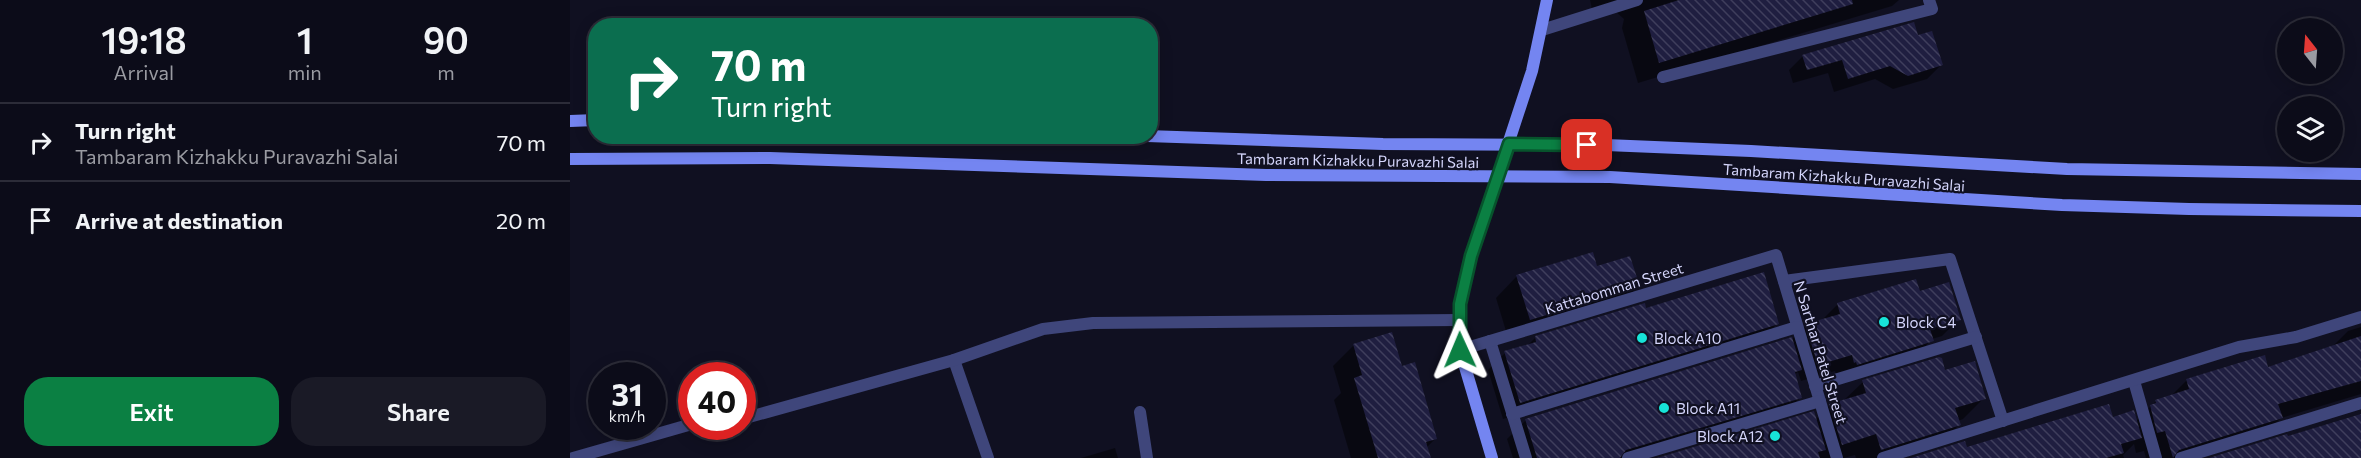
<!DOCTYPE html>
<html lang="en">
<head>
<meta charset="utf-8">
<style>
	:root { --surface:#0c0c19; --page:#1a1a26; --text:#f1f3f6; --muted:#9a9ba2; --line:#2c2c38; --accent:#0b8043 }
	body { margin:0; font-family:Commissioner,sans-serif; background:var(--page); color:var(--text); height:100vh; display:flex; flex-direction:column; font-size:22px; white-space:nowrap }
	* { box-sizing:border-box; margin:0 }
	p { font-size:20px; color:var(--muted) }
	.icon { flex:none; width:33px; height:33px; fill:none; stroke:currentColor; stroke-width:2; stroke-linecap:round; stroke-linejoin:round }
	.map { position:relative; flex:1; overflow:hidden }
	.side { display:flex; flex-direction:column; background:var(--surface); width:570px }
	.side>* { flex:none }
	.guide { position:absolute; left:18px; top:18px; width:570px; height:126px; border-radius:24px; box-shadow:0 3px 15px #0003,0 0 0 2px var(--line); background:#0b6e4f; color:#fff; overflow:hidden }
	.needle { width:39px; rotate:343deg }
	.buttons { position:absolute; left:1707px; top:18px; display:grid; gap:12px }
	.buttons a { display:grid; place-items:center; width:66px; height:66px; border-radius:50%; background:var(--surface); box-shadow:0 3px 15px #0003,0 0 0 2px var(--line); font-size:30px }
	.speed { position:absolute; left:18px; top:362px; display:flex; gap:12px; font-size:30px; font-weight:700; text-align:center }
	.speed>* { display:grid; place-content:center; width:78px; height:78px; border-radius:50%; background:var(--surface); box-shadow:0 3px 15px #0003,0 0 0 2px var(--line); line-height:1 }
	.speed small { font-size:15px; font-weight:400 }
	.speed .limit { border:9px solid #d22; background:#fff; color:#111 }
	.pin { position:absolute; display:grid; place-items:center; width:51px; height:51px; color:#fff; margin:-26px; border-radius:12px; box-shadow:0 3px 9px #0006 }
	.me { position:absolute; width:66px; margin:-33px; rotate:359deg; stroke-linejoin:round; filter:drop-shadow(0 0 4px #0008) }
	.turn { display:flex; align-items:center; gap:21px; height:126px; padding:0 24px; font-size:27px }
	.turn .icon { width:78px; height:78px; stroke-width:2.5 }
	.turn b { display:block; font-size:42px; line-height:51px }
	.eta { display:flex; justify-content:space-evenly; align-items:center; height:102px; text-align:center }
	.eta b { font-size:36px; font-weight:600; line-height:42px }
	.cta { display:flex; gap:12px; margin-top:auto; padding:12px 24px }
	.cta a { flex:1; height:69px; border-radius:24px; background:var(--accent); color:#fff; font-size:24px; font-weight:600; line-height:69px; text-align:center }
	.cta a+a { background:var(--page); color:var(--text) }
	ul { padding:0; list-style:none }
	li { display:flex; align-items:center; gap:18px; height:78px; padding:0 24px; border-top:2px solid var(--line) }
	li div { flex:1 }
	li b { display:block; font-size:22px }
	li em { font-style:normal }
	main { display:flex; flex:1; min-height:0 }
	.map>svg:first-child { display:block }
</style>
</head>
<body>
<main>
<section class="side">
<div class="eta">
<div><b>19:18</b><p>Arrival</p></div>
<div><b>1</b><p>min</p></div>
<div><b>90</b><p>m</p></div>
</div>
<ul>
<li><svg class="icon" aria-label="right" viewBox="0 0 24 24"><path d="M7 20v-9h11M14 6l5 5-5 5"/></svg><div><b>Turn right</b><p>Tambaram Kizhakku Puravazhi Salai</p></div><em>70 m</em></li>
<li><svg class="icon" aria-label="arrive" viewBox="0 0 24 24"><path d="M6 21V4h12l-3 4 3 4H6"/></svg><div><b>Arrive at destination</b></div><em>20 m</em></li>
</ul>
<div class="cta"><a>Exit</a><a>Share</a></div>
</section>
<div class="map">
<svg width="1791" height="458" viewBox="0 0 1791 458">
	<defs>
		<pattern id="building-back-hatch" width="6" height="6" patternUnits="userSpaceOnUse" patternTransform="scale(1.5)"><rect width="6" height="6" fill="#1f1e40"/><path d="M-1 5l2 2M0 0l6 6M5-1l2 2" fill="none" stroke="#3f3e5c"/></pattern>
	</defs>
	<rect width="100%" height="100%" fill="#101021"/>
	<g fill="#0007">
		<polygon points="1020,0 1329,0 1322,6 1068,83 1052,28 1054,19 1046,12 1024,18"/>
		<polygon points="1347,37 1371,65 1357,79 1323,89 1305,79 1264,92 1258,73 1223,83 1219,70 1233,56"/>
		<polygon points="1026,268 1068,287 1047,308 939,341 926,298 947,276"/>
		<polygon points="1349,293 1389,319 1372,336 1362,339 1345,358 1267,379 1265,371 1231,381 1228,372 1224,375 1231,397 1212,416 1070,458 943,458 937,439 956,420 1221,340 1236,326 1251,321 1268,304"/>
		<polygon points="1208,323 1191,340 933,419 918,370 935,353 957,346 965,338"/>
		<polygon points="1791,327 1791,394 1711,418 1690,439 1628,458 1576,458 1574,451 1566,453 1564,444 1553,455 1554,458 1346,458 1542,419 1565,422 1586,401 1600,397 1617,380 1697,369 1763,346 1778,331"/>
		<polygon points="784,345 831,368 866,438 856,448 859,458 781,458 764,400 771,393 763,366"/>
		<polygon points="1374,372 1414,398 1393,419 1388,421 1389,425 1368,446 1329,458 1286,458 1285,455 1274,458 1092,458 1245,420 1260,405 1273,401 1293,382"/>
		<polygon points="545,448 548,458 511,458"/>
	</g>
	<g fill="url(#building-back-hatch)">
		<polygon points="1109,0 1282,0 1283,4 1089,63 1074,11"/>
		<polygon points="1344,22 1348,35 1362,31 1373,65 1338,76 1320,66 1278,79 1272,60 1237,70 1232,55"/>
		<polygon points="1023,252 1027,266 1060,256 1070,287 960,320 946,275"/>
		<polygon points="1194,272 1209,324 950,403 934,351 966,342 965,336 1075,303 1076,308"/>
		<polygon points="1346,279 1350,291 1379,282 1391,320 1360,329 1364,341 1287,365 1286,362 1284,363 1282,355 1248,365 1235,324 1270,314 1267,303"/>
		<polygon points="822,332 832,366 845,362 867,439 856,442 861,458 808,458 784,378 792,375 783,344"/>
		<polygon points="1791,336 1791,381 1708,404 1713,418 1609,450 1603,458 1595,431 1587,433 1580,405 1586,403 1585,400 1619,389 1616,379 1695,355 1698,367"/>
		<polygon points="1222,337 1232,370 1225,372 1232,398 1056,450 1050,458 967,458 955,419"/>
		<polygon points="1369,357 1372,358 1375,370 1405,361 1406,365 1416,399 1385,408 1391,425 1311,450 1306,434 1272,445 1259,404 1296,393 1292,380"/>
		<polygon points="1539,404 1543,417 1564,410 1572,438 1551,444 1554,453 1536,458 1341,458 1395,441 1397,447"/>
		<polygon points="1244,411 1256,450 1248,452 1250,458 1087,458"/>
		<polygon points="1791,414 1791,458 1639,458 1717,434 1718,436"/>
	</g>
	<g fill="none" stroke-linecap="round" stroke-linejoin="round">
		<g stroke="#3f467b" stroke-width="12">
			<polyline points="384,360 418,458"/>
			<polyline points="172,419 384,360 473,329 523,323 890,320"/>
			<polyline points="3,458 122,424"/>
		</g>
		<g stroke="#3f467b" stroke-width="12">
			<polyline points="972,30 1067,0"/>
			<polyline points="1093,77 1362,9 1359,0"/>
			<polyline points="1214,281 1380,259 1433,421"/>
			<polyline points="920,341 956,458"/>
			<polyline points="890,350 1206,255 1267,458"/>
			<polyline points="1564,381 1586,458"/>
			<polyline points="1245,386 1406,337"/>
			<polyline points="570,412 577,458"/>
			<polyline points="942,414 1227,327"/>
			<polyline points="1058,458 1250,401"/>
			<polyline points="1313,458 1669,347 1726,337 1791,317"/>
			<polyline points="1611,458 1791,403"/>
		</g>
		<g stroke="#7485f1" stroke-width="12">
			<polyline points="0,121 26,120"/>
			<polyline points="577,136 813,144 1036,145 1181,151 1497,169 1791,174"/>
			<polyline points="0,159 200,158 696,175 1040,177 1492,205 1619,209 1791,211"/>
			<polyline points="922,458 890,350 890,304 901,257 962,71 977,0"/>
		</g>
	</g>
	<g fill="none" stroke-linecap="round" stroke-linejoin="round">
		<g stroke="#07532c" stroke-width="15">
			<polyline id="route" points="890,350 890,304 901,256 939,144 1017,145"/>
		</g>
		<use href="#route" stroke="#0b8043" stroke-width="10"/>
	</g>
	<g fill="#17e3d8" stroke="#101021" stroke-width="2">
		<circle cx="1314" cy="322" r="6"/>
		<circle cx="1072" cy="338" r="6"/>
		<circle cx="1094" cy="408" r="6"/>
		<circle cx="1205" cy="436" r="6"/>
	</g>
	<g text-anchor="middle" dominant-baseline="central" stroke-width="4.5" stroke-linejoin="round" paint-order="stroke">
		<g font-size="15" fill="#d4d5fb" stroke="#101021">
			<text transform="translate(788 160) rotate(1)">Tambaram Kizhakku Puravazhi Salai</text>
			<text transform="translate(1274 177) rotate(4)">Tambaram Kizhakku Puravazhi Salai</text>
			<text transform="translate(1044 288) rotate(-17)">Kattabomman Street</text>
			<text transform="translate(1251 352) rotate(73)">N Sarthar Patel Street</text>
		</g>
		<g font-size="15" fill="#d4d5fb" stroke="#101021" text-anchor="start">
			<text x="1326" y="322">Block C4</text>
			<text x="1084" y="338">Block A10</text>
			<text x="1106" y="408">Block A11</text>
			<text x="1193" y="436" text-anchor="end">Block A12</text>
		</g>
	</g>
</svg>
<div class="buttons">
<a><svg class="needle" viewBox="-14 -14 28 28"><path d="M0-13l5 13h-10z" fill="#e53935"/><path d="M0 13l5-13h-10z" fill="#9a9ba2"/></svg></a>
<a><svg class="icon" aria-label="layers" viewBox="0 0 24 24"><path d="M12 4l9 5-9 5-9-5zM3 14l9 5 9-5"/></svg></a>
</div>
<div class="speed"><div>31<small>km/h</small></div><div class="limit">40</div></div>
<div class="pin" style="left:1017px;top:145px;background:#d93025"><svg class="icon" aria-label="arrive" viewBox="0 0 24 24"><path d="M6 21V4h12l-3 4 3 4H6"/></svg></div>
<svg class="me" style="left:890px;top:350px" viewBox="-20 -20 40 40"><path d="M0-17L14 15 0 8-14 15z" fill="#0b8043" stroke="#fff" stroke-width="4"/></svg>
<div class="guide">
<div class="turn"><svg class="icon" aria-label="right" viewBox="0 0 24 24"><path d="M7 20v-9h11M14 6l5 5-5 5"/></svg><div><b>70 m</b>Turn right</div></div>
</div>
</div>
</main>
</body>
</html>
